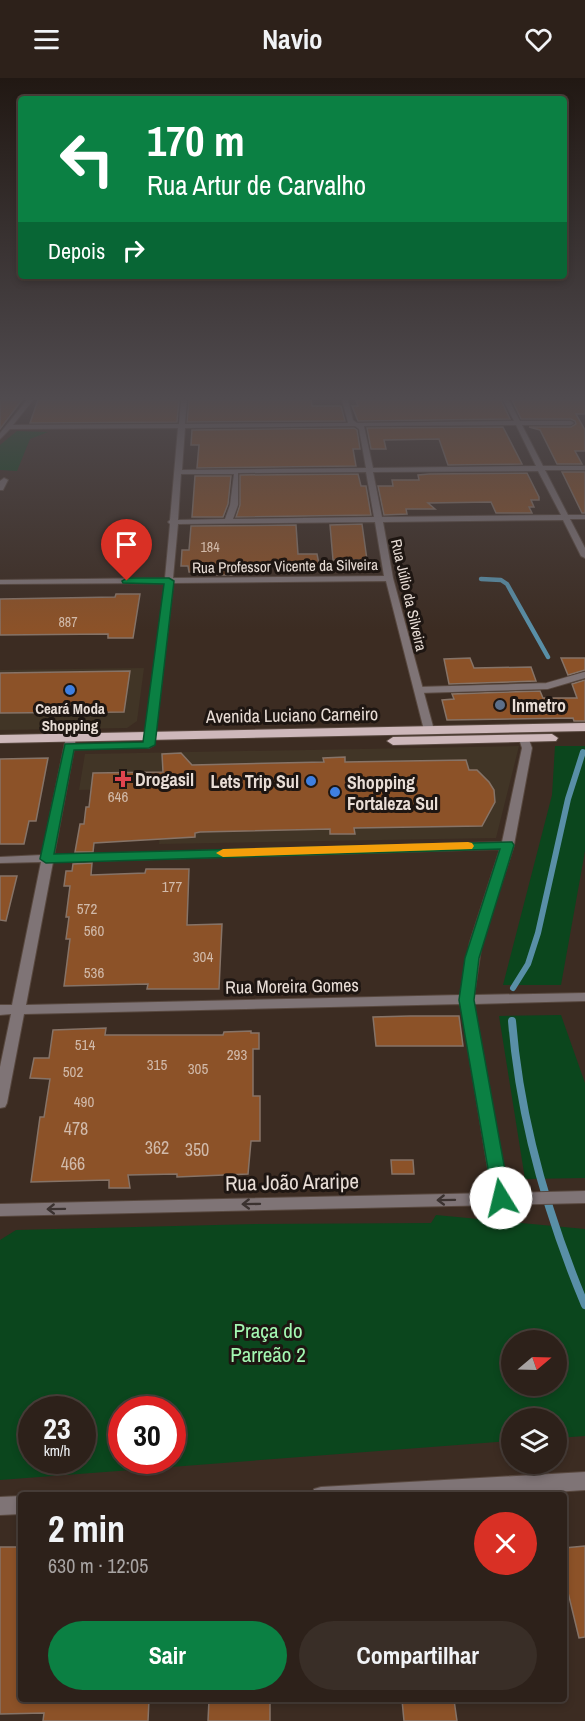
<!DOCTYPE html>
<html lang="pt">
<head>
<meta charset="utf-8">
<style>
	:root { --surface:#2d211a; --page:#392e27; --text:#f1f3f6; --muted:#a7a3a2; --line:#483e39; --accent:#0b8043 }
	body { margin:0; font-family:"Archivo Narrow",sans-serif; background:var(--page); color:var(--text); height:100vh; display:flex; flex-direction:column; font-size:22px; white-space:nowrap }
	* { box-sizing:border-box; margin:0 }
	p { font-size:20px; color:var(--muted) }
	.icon { flex:none; width:33px; height:33px; fill:none; stroke:currentColor; stroke-width:2; stroke-linecap:round; stroke-linejoin:round }
	.map { position:relative; flex:1; overflow:hidden }
	.side { position:absolute; left:18px; top:1414px; width:549px; height:210px; display:flex; flex-direction:column; background:var(--surface); border-radius:6px; box-shadow:0 3px 9px #0003,0 0 0 2px var(--line) }
	.side>* { flex:none }
	.top-card { position:absolute; left:18px; top:18px; width:549px; height:183px; border-radius:6px; box-shadow:0 3px 9px #0003,0 0 0 2px var(--line); background:#0b8043; color:#fff; overflow:hidden }
	.needle { width:39px; rotate:71deg }
	.buttons { position:absolute; left:501px; top:1252px; display:grid; gap:12px }
	.buttons a { display:grid; place-items:center; width:66px; height:66px; border-radius:50%; background:var(--surface); box-shadow:0 3px 9px #0003,0 0 0 2px var(--line); font-size:30px }
	.speed { position:absolute; left:18px; top:1318px; display:flex; gap:12px; font-size:30px; font-weight:700; text-align:center }
	.speed>* { display:grid; place-content:center; width:78px; height:78px; border-radius:50%; background:var(--surface); box-shadow:0 3px 9px #0003,0 0 0 2px var(--line); line-height:1 }
	.speed small { font-size:15px; font-weight:400 }
	.speed .limit { border:9px solid #d22; background:#fff; color:#111 }
	.pin { position:absolute; display:grid; place-items:center; width:51px; height:51px; color:#fff; margin:-62px -26px; border-radius:50% 50% 50% 0; rotate:-45deg; box-shadow:0 0 6px #0007 }
	.pin .icon { rotate:45deg }
	.me { position:absolute; width:66px; margin:-33px; rotate:351deg; stroke-linejoin:round; filter:drop-shadow(0 0 4px #0008) }
	.turn { display:flex; align-items:center; gap:21px; height:126px; padding:0 30px; font-size:27px }
	.turn .icon { width:78px; height:78px; stroke-width:2.5 }
	.turn b { display:block; font-size:42px; line-height:51px }
	.then { display:flex; align-items:center; height:57px; padding:0 30px; background:#0003; gap:12px; font-size:22px }
	.round { display:grid; place-items:center; flex:none; width:63px; height:63px; border-radius:32px; background:var(--page) }
	.head { display:flex; align-items:center; justify-content:space-between; height:102px; padding:0 30px }
	h1 { font-size:36px; font-weight:800; line-height:45px }
	.primary-button { display:flex; gap:12px; margin-top:auto; padding:12px 30px }
	.primary-button a { flex:1; height:69px; border-radius:36px; background:var(--accent); color:#fff; font-size:24px; font-weight:800; line-height:69px; text-align:center }
	.primary-button a+a { background:var(--page); color:var(--text) }
	header { display:flex; justify-content:space-between; align-items:center; height:78px; padding:0 30px; background:var(--surface); font-size:27px; font-weight:800 }
	.map>svg:first-child { display:block }
</style>
</head>
<body>
<header><svg class="icon" aria-label="menu" viewBox="0 0 24 24"><path d="M4 6h16M4 12h16M4 18h16"/></svg>Navio<svg class="icon" aria-label="heart" viewBox="0 0 24 24"><path d="M12 20l-8-8c-3-5 5-10 8-4 3-6 11-1 8 4z"/></svg></header>
<div class="map">
<svg width="585" height="1643" viewBox="0 0 585 1643">
	<rect width="100%" height="100%" fill="#3c2c22"/>
	<g fill="#413526">
		<polygon points="144,590 137,643 127,650 0,652 0,592"/>
		<polygon points="519,668 496,760 159,766 163,710 79,712 85,676"/>
	</g>
	<g fill="#0b461d" fill-rule="evenodd">
		<polygon points="17,353 48,354 30,361 17,393 0,392 0,367"/>
		<polygon points="555,668 585,668 585,773 561,907 503,907 552,717"/>
		<polygon points="561,937 585,1005 585,1100 525,1101 499,938"/>
		<path d="M 436,1137 L 585,1151 L 585,1358 L 557,1360 L 556,1341 L 512,1341 L 511,1363 L 0,1402 L 0,1162 L 16,1152 L 257,1146 L 431,1145 ZM 512,1263 L 556,1263 L 556,1308 L 512,1308 ZM 32,1332 L 82,1332 L 82,1383 L 32,1383 ZM 122,1332 L 172,1332 L 172,1383 L 122,1383 Z"/>
	</g>
	<g fill="none" stroke-linecap="round" stroke-linejoin="round">
		<polyline stroke="#598fa7" stroke-width="4.5" points="481,501 501,502 507,506 548,579"/>
		<polyline stroke="#598fa7" stroke-width="6" points="513,910 528,886 538,855 568,721 583,674"/>
		<path stroke="#598fa7" stroke-width="8" d="M 512,943 C 520,1042 547,1136 585,1227"/>
	</g>
	<g fill="#8c5228" stroke="#867367" stroke-width="1.5">
		<polygon points="0,322 22,322 0,351"/>
		<polygon points="38,322 179,322 177,344 30,345"/>
		<polygon points="189,322 311,322 312,328 341,328 345,343 187,344"/>
		<polygon points="356,322 501,322 510,341 358,343 352,328 358,328"/>
		<polygon points="512,322 585,322 585,336 576,336 585,352 585,373 575,373 582,386 557,386 540,352 529,349 571,349 576,346 575,343 571,341 521,341"/>
		<polygon points="503,349 522,386 448,387 439,361 384,362 386,371 371,371 367,350"/>
		<polygon points="354,350 357,352 360,371 353,371 356,388 197,390 199,367 191,367 192,352"/>
		<polygon points="562,394 585,394 585,435 582,435"/>
		<polygon points="527,395 539,419 539,422 531,422 534,429 529,429 532,435 496,435 491,424 428,425 435,431 406,431 407,436 384,437 378,408 393,408 392,402 419,402 418,397 429,396"/>
		<polygon points="358,396 361,408 366,408 371,437 236,439 240,427 240,397"/>
		<polygon points="195,398 231,398 228,426 223,439 192,439"/>
		<polygon points="362,446 367,482 333,482 330,447"/>
		<polygon points="296,447 298,476 317,476 320,491 288,492 288,487 234,488 234,497 217,497 216,494 189,494 188,488 181,488 182,472 189,472 191,448"/>
		<polygon points="116,516 140,516 133,560 108,560 108,556 0,557 0,521 115,519"/>
		<polygon points="470,580 474,590 531,589 536,603 449,606 444,581"/>
		<polygon points="561,580 585,580 585,592 568,597"/>
		<polygon points="130,593 124,634 0,635 0,595"/>
		<polygon points="585,602 585,643 574,643 573,640 447,642 442,622 454,621 452,616 540,613 543,620 577,620 572,606"/>
		<polygon points="181,675 192,687 324,684 323,680 345,679 345,684 466,682 469,692 477,692 489,704 494,712 495,724 482,748 354,750 355,756 330,756 330,751 200,754 195,755 195,759 94,765 93,774 75,774 80,746 84,746 86,729 89,729 93,695 163,694 162,676"/>
		<polygon points="48,680 36,743 29,743 24,766 0,766 0,681"/>
		<polygon points="92,785 91,797 145,795 146,791 189,791 187,847 222,846 219,911 147,911 148,906 64,908 70,861 66,861 69,839 66,839 70,808 64,808 66,793 72,793 73,786"/>
		<polygon points="0,798 17,798 6,843 0,842"/>
		<polygon points="410,938 459,938 463,968 376,968 373,939"/>
		<polygon points="106,950 105,957 223,957 224,954 251,953 251,955 259,955 259,971 253,971 253,1018 260,1018 260,1063 251,1063 248,1096 177,1099 177,1096 128,1097 130,1110 109,1110 109,1102 31,1104 40,1039 44,1039 50,1001 30,1000 34,980 49,980 53,952"/>
		<polygon points="391,1082 413,1082 414,1096 392,1096"/>
		<polygon points="585,1468 585,1559 579,1560 564,1498 564,1470"/>
		<polygon points="0,1469 21,1469 21,1622 149,1622 148,1643 43,1643 44,1635 0,1636"/>
		<polygon points="209,1622 270,1622 270,1643 208,1643"/>
		<polygon points="402,1622 454,1622 457,1643 404,1643"/>
	</g>
	<g fill="none" stroke-linecap="round" stroke-linejoin="round">
		<g stroke="#58483f" stroke-width="8">
			<polyline id="service" points="418,612 547,608 585,597"/>
		</g>
		<g stroke="#58483f" stroke-width="2">
			<g id="minor">
				<path d="M 27,322 L 33,322 L 13,347 L 179,346 L 181,322 L 187,322 L 185,346 L 348,345 L 342,322 L 348,322 L 353,342 L 357,345 L 514,343 L 503,322 L 509,322 L 520,343 L 571,343 L 574,345 L 571,347 L 522,347 L 543,388 L 585,388 L 585,392 L 545,392 L 568,437 L 585,437 L 585,441 L 570,441 L 585,470 L 585,480 L 581,478 L 563,442 L 383,444 L 393,500 L 434,652 L 429,655 L 424,652 L 386,503 L 173,505 L 154,667 L 149,670 L 145,669 L 144,667 L 165,505 L 0,506 L 0,502 L 165,500 L 170,446 L 168,444 L 170,442 L 178,350 L 10,351 L 0,361 L 0,355 ZM 516,347 L 536,388 L 373,390 L 364,348 ZM 355,348 L 359,351 L 366,390 L 182,392 L 185,350 ZM 538,393 L 561,437 L 382,439 L 373,394 ZM 366,394 L 374,439 L 233,441 L 238,427 L 238,395 ZM 181,396 L 234,396 L 230,427 L 225,441 L 178,442 ZM 375,444 L 384,498 L 173,500 L 178,446 Z"/>
				<polygon points="4,400 8,402 3,412 0,412 0,403"/>
				<path d="M 71,657 L 76,660 L 54,777 L 502,764 L 522,670 L 519,661 L 520,659 L 528,659 L 532,670 L 514,767 L 482,864 L 474,917 L 585,915 L 585,923 L 474,926 L 508,1115 L 585,1113 L 585,1125 L 0,1138 L 0,1126 L 492,1115 L 461,926 L 24,936 L 7,1025 L 5,1029 L 0,1030 L 0,989 L 11,936 L 0,937 L 0,927 L 12,927 L 41,784 L 0,785 L 0,779 L 42,777 L 66,660 ZM 500,771 L 470,864 L 461,917 L 26,927 L 53,784 Z"/>
				<polygon points="585,1394 585,1412 491,1418 312,1418 314,1411 321,1409"/>
				<polygon points="21,1418 21,1436 0,1437 0,1419"/>
			</g>
		</g>
		<g stroke="#58483f" stroke-width="2">
			<g id="primary">
				<polygon points="585,645 585,653 0,665 0,657"/>
				<polygon points="552,656 558,660 556,663 393,667 387,663 393,659"/>
			</g>
		</g>
		<use href="#service" stroke="#7f7476" stroke-width="6"/>
		<use href="#minor" fill="#7f7476" fill-rule="evenodd"/>
		<use href="#primary" fill="#ceb8bb" fill-rule="evenodd"/>
	</g>
	<defs><path id="oneway-shaft" d="M-6 0H5M1.5-3L5.5 0L1.5 3" fill="none" stroke-width="1.6" stroke-linecap="round" stroke-linejoin="round" transform="scale(1.5)"/></defs>
	<g stroke="#3b3230">
		<use href="#oneway-shaft" transform="translate(446 1122) rotate(179)"/>
		<use href="#oneway-shaft" transform="translate(251 1126) rotate(179)"/>
		<use href="#oneway-shaft" transform="translate(56 1131) rotate(179)"/>
	</g>
	<linearGradient id="sky" x2="0" y2="1"><stop stop-color="#211813"/><stop offset="0.58" stop-color="#504b4f"/><stop offset="1" stop-color="#504b4f" stop-opacity="0"/></linearGradient>
	<rect width="585" height="552" fill="url(#sky)"/>
	<polygon fill="#0b8043" stroke="#07532c" stroke-width="1.5" points="127,500 169,500 174,503 155,667 149,670 74,672 54,776 512,764 514,767 479,880 474,922 510,1120 508,1125 501,1128 495,1125 493,1120 459,922 465,880 500,771 46,785 40,781 65,666 143,664 164,506 123,505 122,503"/>
	<polygon fill="#f59e0b" points="468,764 472,765 474,768 472,771 223,779 216,775 223,771"/>
	<g fill="#3f7fe0" stroke="#1e1612" stroke-width="2">
		<circle cx="70" cy="612" r="6"/>
		<circle cx="311" cy="703" r="6"/>
		<circle cx="335" cy="714" r="6"/>
	</g>
	<circle fill="#5c6f8a" stroke="#1e1612" stroke-width="2" cx="500" cy="627" r="6"/>
	<path fill="#e0444e" stroke="#1e1612" stroke-width="2" d="M120 692h6v6h6v6h-6v6h-6v-6h-6v-6h6z"/>
	<g text-anchor="middle" dominant-baseline="central" stroke-width="6" stroke-linejoin="round" paint-order="stroke">
		<g font-size="14" fill="#d1baaa">
			<text x="210" y="469">184</text>
			<text x="68" y="544">887</text>
		</g>
		<g font-size="15" fill="#e8ddd6" stroke="#1e1612">
			<text transform="translate(285 488) rotate(-1)">Rua Professor Vicente da Silveira</text>
			<text transform="translate(409 517) rotate(77)">Rua Júlio da Silveira</text>
		</g>
		<g font-size="15" font-weight="bold" fill="#e8ddd6" stroke="#1e1612">
			<text x="70" y="630">Ceará Moda<tspan x="70" dy="17">Shopping</tspan></text>
		</g>
		<g font-size="15" fill="#d1baaa">
			<text x="118" y="718">646</text>
			<text x="172" y="808">177</text>
			<text x="87" y="830">572</text>
			<text x="94" y="852">560</text>
			<text x="203" y="878">304</text>
			<text x="94" y="894">536</text>
			<text x="85" y="966">514</text>
			<text x="237" y="976">293</text>
			<text x="157" y="986">315</text>
			<text x="198" y="990">305</text>
			<text x="73" y="993">502</text>
			<text x="84" y="1023">490</text>
		</g>
		<g font-size="18" font-weight="bold" fill="#e8ddd6" stroke="#1e1612" text-anchor="start">
			<text x="512" y="627">Inmetro</text>
			<text x="135" y="701">Drogasil</text>
			<text x="299" y="703" text-anchor="end">Lets Trip Sul</text>
			<text x="347" y="704">Shopping<tspan x="347" dy="21">Fortaleza Sul</tspan></text>
		</g>
		<g font-size="18" fill="#e8ddd6" stroke="#1e1612">
			<text transform="translate(292 637) rotate(-1)">Avenida Luciano Carneiro</text>
			<text transform="translate(292 908) rotate(-1)">Rua Moreira Gomes</text>
		</g>
		<g font-size="18" fill="#d1baaa">
			<text x="76" y="1050">478</text>
			<text x="157" y="1069">362</text>
			<text x="197" y="1071">350</text>
			<text x="73" y="1085">466</text>
		</g>
		<g font-size="21" fill="#e8ddd6" stroke="#1e1612">
			<text transform="translate(292 1104) rotate(-1)">Rua João Araripe</text>
		</g>
		<g font-size="21" fill="#a4f8b2" stroke="#1e1612">
			<text x="268" y="1252">Praça do<tspan x="268" dy="24">Parreão 2</tspan></text>
		</g>
	</g>
</svg>
<div class="buttons">
<a><svg class="needle" viewBox="-14 -14 28 28"><path d="M0-13l5 13h-10z" fill="#e53935"/><path d="M0 13l5-13h-10z" fill="#a7a3a2"/></svg></a>
<a><svg class="icon" aria-label="layers" viewBox="0 0 24 24"><path d="M12 4l9 5-9 5-9-5zM3 14l9 5 9-5"/></svg></a>
</div>
<div class="speed"><div>23<small>km/h</small></div><div class="limit">30</div></div>
<div class="pin" style="left:127px;top:503px;background:#d93025"><svg class="icon" aria-label="arrive" viewBox="0 0 24 24"><path d="M6 21V4h12l-3 4 3 4H6"/></svg></div>
<svg class="me" style="left:501px;top:1120px" viewBox="-20 -20 40 40"><circle r="19" fill="#fff"/><path d="M0-13L10 11 0 6-10 11z" fill="#0b8043"/></svg>
<div class="top-card">
<div class="turn"><svg class="icon" aria-label="left" viewBox="0 0 24 24"><path d="M17 20v-9H6M10 6l-5 5 5 5"/></svg><div><b>170 m</b>Rua Artur de Carvalho</div></div>
<div class="then">Depois<svg class="icon" aria-label="right" viewBox="0 0 24 24"><path d="M7 20v-9h11M14 6l5 5-5 5"/></svg></div>
</div>
<section class="side">
<div class="head"><div><h1>2 min</h1><p>630 m · 12:05</p></div><a class="round" style="background:#d93025;color:#fff"><svg class="icon" aria-label="close" viewBox="0 0 24 24"><path d="M6 6l12 12M18 6L6 18"/></svg></a></div>
<div class="primary-button"><a>Sair</a><a>Compartilhar</a></div>
</section>
</div>
</body>
</html>
